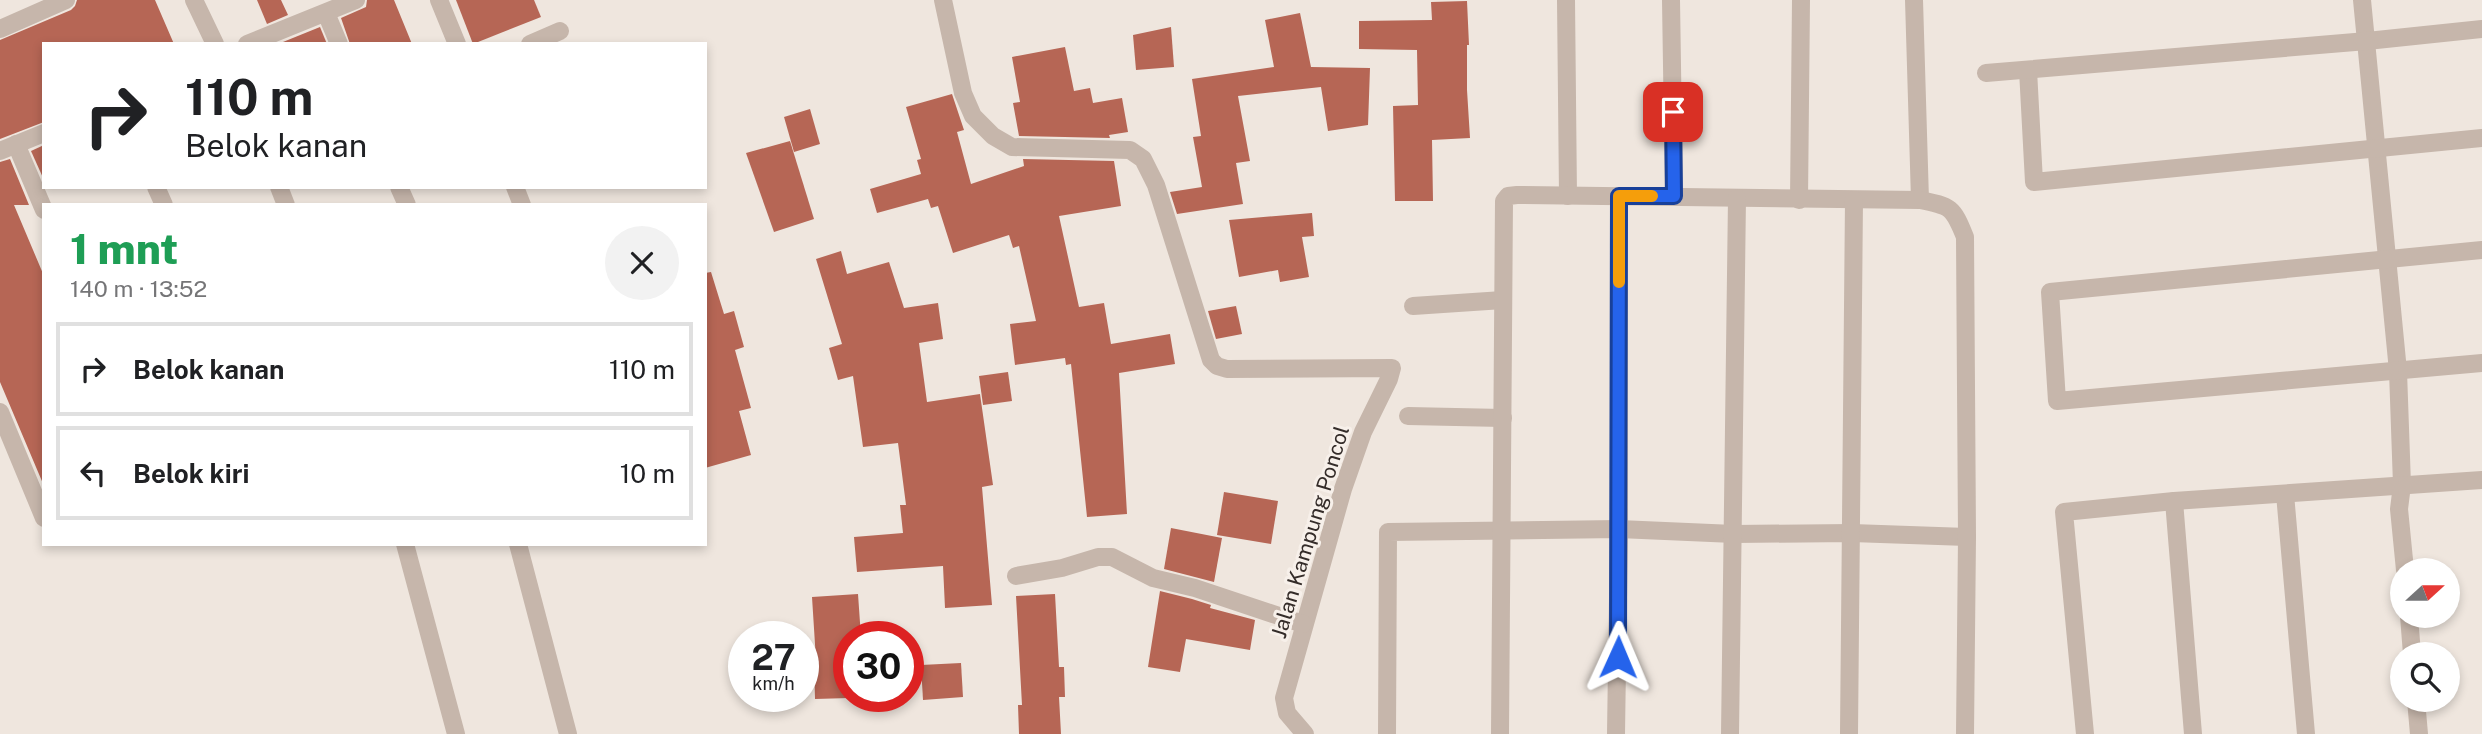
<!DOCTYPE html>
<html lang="id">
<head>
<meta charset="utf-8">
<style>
	:root { --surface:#fff; --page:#f2f2f2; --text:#202124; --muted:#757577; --line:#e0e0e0 }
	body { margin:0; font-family:"Public Sans",sans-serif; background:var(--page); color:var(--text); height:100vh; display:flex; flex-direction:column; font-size:26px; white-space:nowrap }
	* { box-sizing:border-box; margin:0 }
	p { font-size:23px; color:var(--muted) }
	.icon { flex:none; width:38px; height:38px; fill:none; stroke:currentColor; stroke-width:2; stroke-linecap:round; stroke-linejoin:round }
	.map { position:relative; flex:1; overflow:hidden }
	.details { position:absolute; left:42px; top:203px; width:665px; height:343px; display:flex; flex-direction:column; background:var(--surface); border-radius:0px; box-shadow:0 4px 10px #0003 }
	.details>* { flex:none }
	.top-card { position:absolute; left:42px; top:42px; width:665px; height:147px; border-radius:0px; box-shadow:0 4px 10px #0003; background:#fff; color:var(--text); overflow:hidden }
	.needle { width:46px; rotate:69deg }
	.fabs { position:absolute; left:2390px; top:558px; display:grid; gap:14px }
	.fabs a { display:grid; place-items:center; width:70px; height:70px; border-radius:50%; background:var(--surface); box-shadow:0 4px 10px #0003; font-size:35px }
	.speed { position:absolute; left:728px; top:621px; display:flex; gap:14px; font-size:35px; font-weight:700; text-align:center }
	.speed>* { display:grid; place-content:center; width:91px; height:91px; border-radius:50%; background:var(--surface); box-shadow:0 4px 10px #0003; line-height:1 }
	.speed small { font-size:18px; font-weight:400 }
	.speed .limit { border:10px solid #d22; background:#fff; color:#111 }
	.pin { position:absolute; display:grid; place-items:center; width:60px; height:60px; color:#fff; margin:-30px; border-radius:14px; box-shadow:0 4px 10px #0006 }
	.me { position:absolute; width:77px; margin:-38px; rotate:1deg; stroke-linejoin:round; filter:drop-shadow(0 0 5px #0008) }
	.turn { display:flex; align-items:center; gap:24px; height:147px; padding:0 28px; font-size:32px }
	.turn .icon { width:91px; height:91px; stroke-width:2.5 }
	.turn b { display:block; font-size:49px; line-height:60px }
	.round { display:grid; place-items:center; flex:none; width:74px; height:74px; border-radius:37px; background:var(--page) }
	.head { display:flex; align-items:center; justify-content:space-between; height:119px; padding:0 28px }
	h1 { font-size:42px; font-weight:800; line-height:52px; color:#1e9e55 }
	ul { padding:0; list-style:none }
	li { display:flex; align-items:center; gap:21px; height:94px; margin:0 14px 10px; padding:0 14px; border:4px solid var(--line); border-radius:0px }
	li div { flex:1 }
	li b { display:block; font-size:26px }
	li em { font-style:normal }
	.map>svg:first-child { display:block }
</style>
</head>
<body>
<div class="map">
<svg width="2482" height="734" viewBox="0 0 2482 734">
	<rect width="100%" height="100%" fill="#efe6de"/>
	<g fill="#b66655">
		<polygon points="77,0 155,0 174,44 44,44 44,122 0,139 0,40 71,10 75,6"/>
		<polygon points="257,0 281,0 288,15 267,24"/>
		<polygon points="367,0 394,0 412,44 350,44 341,18 366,7"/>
		<polygon points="456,0 534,0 541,17 473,44"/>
		<polygon points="1467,1 1469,45 1467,45 1467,90 1470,138 1432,140 1433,201 1395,201 1393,106 1418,105 1417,50 1359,49 1359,21 1432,20 1431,2"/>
		<polygon points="1300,13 1311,67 1370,68 1368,125 1328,131 1321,87 1238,96 1250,161 1236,163 1243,204 1177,214 1170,192 1202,187 1193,137 1201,136 1192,79 1274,67 1265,20"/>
		<polygon points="320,27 327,44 278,44"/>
		<polygon points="1171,27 1174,67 1136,70 1133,35"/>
		<polygon points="1065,47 1074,91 1090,88 1093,103 1122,98 1128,132 1109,135 1110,138 1019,136 1013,103 1020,102 1012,57"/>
		<polygon points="952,94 964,130 957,132 971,184 1024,166 1023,159 1114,161 1121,206 1059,216 1079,307 1104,303 1111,344 1170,334 1175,364 1119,373 1127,514 1087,517 1071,364 1066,365 1065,358 1015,365 1010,324 1036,321 1019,246 1013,248 1009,235 953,253 938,206 931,208 928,199 877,213 870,189 921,174 917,160 921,159 906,107"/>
		<polygon points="810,109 820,144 794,152 784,117"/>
		<polygon points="790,141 814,219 774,232 746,153"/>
		<polygon points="44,145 44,180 31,151"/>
		<polygon points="10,159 29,205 14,205 44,276 44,486 0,382 0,162"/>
		<polygon points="1312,213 1314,236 1302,237 1309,277 1280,282 1278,270 1239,277 1229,220"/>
		<polygon points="841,251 847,274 889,262 904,308 938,303 943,339 919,343 927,402 980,394 993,485 982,487 992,605 945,608 943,566 857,572 854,537 903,533 900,505 906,505 898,443 863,447 853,376 838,380 829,348 842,344 816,259"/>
		<polygon points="711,272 724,314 734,311 744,347 735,350 751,408 739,411 751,455 705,468 705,273"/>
		<polygon points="1236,306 1242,334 1216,339 1208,311"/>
		<polygon points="1008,372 1012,401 983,405 979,376"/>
		<polygon points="1224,492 1278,501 1271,544 1217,535"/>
		<polygon points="1171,528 1222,538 1214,582 1164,569"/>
		<polygon points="1160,591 1192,599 1211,605 1210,608 1255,620 1250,650 1186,639 1180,672 1148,667"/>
		<polygon points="858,594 861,637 849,637 849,698 815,699 814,660 816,660 812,597"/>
		<polygon points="1055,594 1059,667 1064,667 1065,697 1059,697 1061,734 1019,734 1018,705 1022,705 1016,596"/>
		<polygon points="961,663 963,697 923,700 921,665"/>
	</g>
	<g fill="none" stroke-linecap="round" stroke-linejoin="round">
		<g stroke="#c6b6ab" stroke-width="18">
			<polyline points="194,0 215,44"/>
			<polyline points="439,0 457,44"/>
			<polyline points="943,0 963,93 973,116 993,136 1012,147 1130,150 1143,159 1156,185 1211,360 1217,366 1227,369 1392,368 1389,379 1363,432 1343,489 1284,698 1287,713 1305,734"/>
			<polyline points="1566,0 1568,196"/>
			<polyline points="1671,0 1674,196"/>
			<polyline points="1914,0 1920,200"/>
			<polyline points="2362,0 2398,371 2402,485 2399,509 2405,570"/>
			<polyline points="326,13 339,44"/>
			<polyline points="0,29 66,0"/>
			<polyline points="247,44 356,0"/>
			<polyline points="530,44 560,31"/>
			<polyline points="2028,70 2034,182 2482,138"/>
			<polyline points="1986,73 2367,41 2482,29"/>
			<polyline points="16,144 44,210"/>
			<polyline points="0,151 44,133"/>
			<polyline points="156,187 164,205"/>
			<polyline points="279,187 286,205"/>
			<polyline points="399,187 407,205"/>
			<polyline points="515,187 522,205"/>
			<polyline points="1799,200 1801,0"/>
			<polyline points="2482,250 2050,292 2057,401 2482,363"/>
			<polyline points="1413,306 1503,300"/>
			<polyline points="0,412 44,518"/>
			<polyline points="1408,416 1503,418"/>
			<polyline points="2285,494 2306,734"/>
			<polyline points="2174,501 2193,734"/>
			<polyline points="405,544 456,734"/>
			<polyline points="518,544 568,734"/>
			<polyline points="1016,576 1062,568 1098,557 1112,557 1153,578 1195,588 1303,624"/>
			<polyline points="2409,616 2412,654"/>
			<polyline points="2416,700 2419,734"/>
			<polyline points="1387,734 1388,532 1619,529 1734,534 1852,533 1967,537"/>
			<path d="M 1500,734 L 1504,201 L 1508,196 L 1517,195 L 1920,200 C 1951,206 1953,207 1965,237 L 1967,537 L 1965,734"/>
			<polyline points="1616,734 1619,529 1619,196"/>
			<polyline points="1730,734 1737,198"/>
			<polyline points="1849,734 1854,200"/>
			<polyline points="2085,734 2064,512 2174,501 2482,480"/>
		</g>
	</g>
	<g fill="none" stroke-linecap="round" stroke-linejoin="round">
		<g stroke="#184099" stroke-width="18">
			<polyline id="route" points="1618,657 1619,196 1674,196 1673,112"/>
		</g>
		<use href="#route" stroke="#2563eb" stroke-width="12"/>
		<polyline stroke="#f59e0b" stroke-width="12" points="1619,282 1619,196 1652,196"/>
	</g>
	<g text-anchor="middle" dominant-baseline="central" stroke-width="6" stroke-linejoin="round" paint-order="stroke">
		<g font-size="21" fill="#342c29" stroke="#f7f0ea">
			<text transform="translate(1310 532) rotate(-73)">Jalan Kampung Poncol</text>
		</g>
	</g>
</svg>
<div class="fabs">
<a><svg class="needle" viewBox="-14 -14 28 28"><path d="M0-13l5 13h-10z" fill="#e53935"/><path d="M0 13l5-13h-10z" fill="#757577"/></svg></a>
<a><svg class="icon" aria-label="search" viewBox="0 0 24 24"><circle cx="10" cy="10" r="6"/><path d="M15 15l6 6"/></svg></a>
</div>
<div class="speed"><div>27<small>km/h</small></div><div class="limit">30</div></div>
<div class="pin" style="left:1673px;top:112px;background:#d93025"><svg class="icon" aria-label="arrive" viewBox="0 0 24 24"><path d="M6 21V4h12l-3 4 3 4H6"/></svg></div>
<svg class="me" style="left:1618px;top:657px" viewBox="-20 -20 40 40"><path d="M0-17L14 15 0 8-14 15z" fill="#2563eb" stroke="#fff" stroke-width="4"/></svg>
<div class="top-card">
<div class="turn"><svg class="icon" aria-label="right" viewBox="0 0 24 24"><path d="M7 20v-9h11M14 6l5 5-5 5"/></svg><div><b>110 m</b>Belok kanan</div></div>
</div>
<section class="details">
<div class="head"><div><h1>1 mnt</h1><p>140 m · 13:52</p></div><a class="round"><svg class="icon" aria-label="close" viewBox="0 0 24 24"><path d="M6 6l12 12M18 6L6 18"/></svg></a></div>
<ul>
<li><svg class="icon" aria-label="right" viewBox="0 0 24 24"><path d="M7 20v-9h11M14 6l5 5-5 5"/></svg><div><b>Belok kanan</b></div><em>110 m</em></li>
<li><svg class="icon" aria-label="left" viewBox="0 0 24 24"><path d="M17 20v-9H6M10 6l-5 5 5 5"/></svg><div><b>Belok kiri</b></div><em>10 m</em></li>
</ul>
</section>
</div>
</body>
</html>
